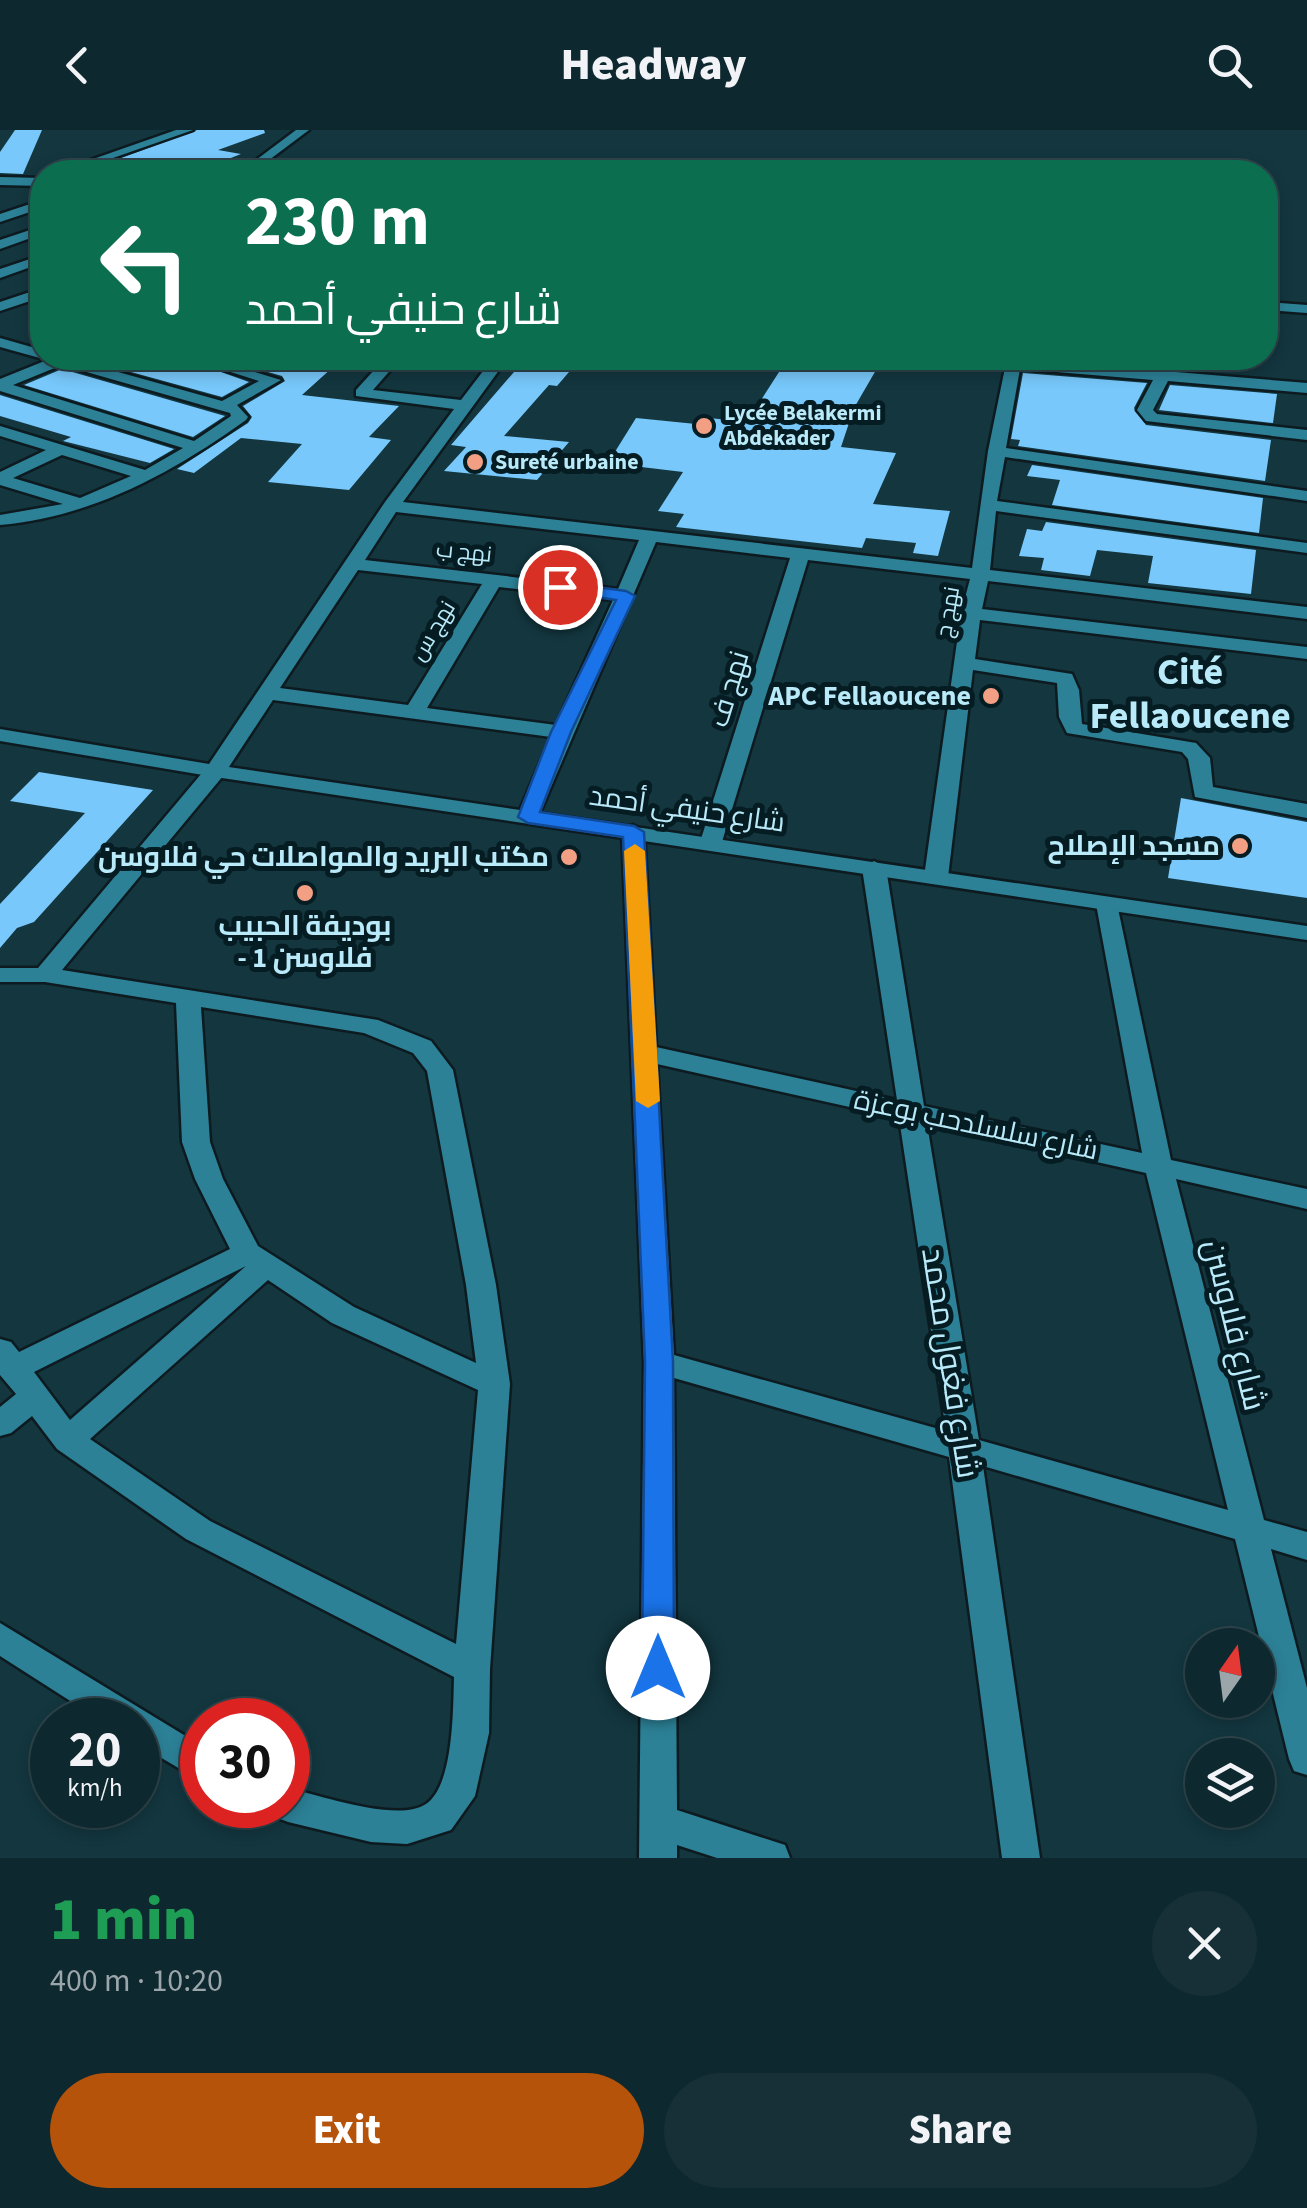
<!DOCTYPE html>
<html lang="en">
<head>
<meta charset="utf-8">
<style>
	:root { --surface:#0e282f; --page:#173037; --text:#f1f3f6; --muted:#9ba6aa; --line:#2e444b; --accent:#b45309 }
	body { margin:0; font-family:"Source Sans 3",Cairo,sans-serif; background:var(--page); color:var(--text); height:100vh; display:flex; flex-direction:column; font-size:38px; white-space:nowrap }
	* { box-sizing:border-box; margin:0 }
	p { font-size:32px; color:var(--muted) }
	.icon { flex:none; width:55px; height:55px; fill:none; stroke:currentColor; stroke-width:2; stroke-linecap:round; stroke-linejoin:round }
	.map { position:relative; height:1728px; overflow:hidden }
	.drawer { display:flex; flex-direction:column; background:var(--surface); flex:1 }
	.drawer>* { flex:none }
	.banner { position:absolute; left:30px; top:30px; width:1248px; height:210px; border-radius:40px; box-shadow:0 5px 15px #0003,0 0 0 2px var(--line); background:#0b6e4f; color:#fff; overflow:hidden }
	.needle { width:65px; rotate:14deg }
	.fabs { position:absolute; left:1185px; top:1498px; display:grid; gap:20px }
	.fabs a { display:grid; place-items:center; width:90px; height:90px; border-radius:50%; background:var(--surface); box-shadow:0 5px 15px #0003,0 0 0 2px var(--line); font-size:50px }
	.speed { position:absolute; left:30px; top:1568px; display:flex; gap:20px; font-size:50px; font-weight:700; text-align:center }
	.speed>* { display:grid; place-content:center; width:130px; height:130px; border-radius:50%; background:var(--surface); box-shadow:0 5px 15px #0003,0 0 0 2px var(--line); line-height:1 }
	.speed small { font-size:25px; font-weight:400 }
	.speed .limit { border:15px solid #d22; background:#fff; color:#111 }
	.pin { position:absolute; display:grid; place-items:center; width:85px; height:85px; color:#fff; margin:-42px; border:5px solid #fff; border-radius:50%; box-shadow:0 2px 10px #0007 }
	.me { position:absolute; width:110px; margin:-55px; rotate:0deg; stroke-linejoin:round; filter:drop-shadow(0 0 8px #0008) }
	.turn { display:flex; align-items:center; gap:35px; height:210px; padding:0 50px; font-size:45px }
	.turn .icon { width:130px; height:130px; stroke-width:2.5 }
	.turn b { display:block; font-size:70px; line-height:85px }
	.round { display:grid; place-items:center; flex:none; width:105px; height:105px; border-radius:52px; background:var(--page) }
	.summary { display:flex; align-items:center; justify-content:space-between; height:170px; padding:0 50px }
	h1 { font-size:60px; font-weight:800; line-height:75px; color:#1e9e55 }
	.action { display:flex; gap:20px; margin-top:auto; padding:20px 50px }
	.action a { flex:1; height:115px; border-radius:60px; background:var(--accent); color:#fff; font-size:40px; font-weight:800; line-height:115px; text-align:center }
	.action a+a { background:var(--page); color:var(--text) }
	header { display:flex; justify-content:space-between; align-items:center; height:130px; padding:0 50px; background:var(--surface); font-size:45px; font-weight:800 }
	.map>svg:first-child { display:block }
</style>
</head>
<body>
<header><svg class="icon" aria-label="back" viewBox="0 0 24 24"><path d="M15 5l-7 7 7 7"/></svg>Headway<svg class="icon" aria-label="search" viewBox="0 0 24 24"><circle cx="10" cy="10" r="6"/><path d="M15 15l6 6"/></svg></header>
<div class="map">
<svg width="1307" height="1728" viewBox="0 0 1307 1728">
	<rect width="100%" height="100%" fill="#13363f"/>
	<g fill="#78c8fb">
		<polygon points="15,0 42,0 23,44 0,43 0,22"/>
		<polygon points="197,0 264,0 265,3 218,20 241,24 195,42 158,34 147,42 83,42"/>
		<polygon points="80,228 182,228 249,252 222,267"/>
		<polygon points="219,228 343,228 302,265 399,276 369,307 391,310 349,360 268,352 302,314 241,308 194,343 177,339 248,293 252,287 243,276 285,251 282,246"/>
		<polygon points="526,228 581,228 557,256 549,255 504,306 569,312 537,350 444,341 466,317 451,315"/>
		<polygon points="788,228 883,228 854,278 841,317 896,323 873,374 950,381 938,426 913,423 916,413 866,408 862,418 676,397 684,384 658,381 683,342 608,333 636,288 696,294 700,287 747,292"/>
		<polygon points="62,239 225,286 193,307 24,255"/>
		<polygon points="1023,243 1147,253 1134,278 1146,295 1271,310 1265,351 1018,316 1020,310 1011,309"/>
		<polygon points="1170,255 1277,264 1273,293 1159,280"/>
		<polygon points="0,265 174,319 150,333 63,311 71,307 0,286"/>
		<polygon points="1032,335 1263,368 1259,403 1052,375 1060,350 1027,346"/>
		<polygon points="1046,392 1256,420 1251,464 1148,453 1153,426 1097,420 1090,446 1041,440 1044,428 1019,426 1027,399 1042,401"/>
		<polygon points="39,642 153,660 34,792 17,798 0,818 0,774 85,683 10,671"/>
		<polygon points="1181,668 1307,692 1307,768 1168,748"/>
	</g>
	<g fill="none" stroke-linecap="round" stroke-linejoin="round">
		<g stroke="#0d1b20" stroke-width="5">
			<g id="street">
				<polygon points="176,0 193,0 73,42 56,42"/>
				<polygon points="296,0 309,0 253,42 240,42"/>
				<polygon points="0,47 42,48 42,56 0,55"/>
				<polygon points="42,70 42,78 0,92 0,84"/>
				<polygon points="42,96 42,104 0,119 0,110"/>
				<polygon points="42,125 42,133 0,148 0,139"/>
				<polygon points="42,158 42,167 0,181 0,172"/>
				<polygon points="1265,172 1307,175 1307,183 1265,180"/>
				<path d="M 0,208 L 42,220 L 42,228 L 68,228 L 222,271 L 259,251 L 186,228 L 208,228 L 281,250 L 237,275 L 248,287 L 246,290 C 172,343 92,387 0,395 L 0,385 L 63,374 L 0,355 L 0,342 L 46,320 L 0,306 L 0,296 L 145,340 L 183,318 L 0,261 L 0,249 L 47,230 L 0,217 ZM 62,235 L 230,283 L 231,286 L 194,311 L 13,255 ZM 62,325 L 131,346 L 80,368 L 13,348 Z"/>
				<path d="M 385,228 L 401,228 L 373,260 L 461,270 L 493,228 L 508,228 L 403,372 L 972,438 L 988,321 L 1007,228 L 1307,253 L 1307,263 L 1168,251 L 1153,280 L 1157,284 L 1307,300 L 1307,310 L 1146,291 L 1137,280 L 1153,250 L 1020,239 L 1006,318 L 1307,361 L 1307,371 L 1005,327 L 997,371 L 1307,413 L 1307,423 L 996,381 L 990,440 L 1307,477 L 1307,489 L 988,451 L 982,479 L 1307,517 L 1307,529 L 980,490 L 975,529 L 1072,544 L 1079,560 L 1082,594 L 1196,613 L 1210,628 L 1213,657 L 1307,674 L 1307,688 L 1195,667 L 1188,629 L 1182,622 L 1067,603 L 1059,587 L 1057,553 L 973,540 L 948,747 L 944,752 L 928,752 L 924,747 L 961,483 L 970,449 L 808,430 L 722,712 L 711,719 L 703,717 L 700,712 L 790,428 L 656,412 L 536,692 L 520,692 L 517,687 L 551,607 L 273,570 L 223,646 L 62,840 L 378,890 L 431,911 L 453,940 L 496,1155 L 510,1254 L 490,1539 L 489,1603 L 475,1666 L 451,1700 L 407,1714 L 371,1712 L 288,1692 L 275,1687 L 269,1675 L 288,1675 L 288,1658 C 319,1665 398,1693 426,1674 C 454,1655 453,1578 454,1547 L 186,1409 L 57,1319 L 32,1286 L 11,1303 L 0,1306 L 0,1277 L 16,1264 L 0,1245 L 0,1209 L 11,1212 L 19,1222 L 230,1119 L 195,1049 L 182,1012 L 176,873 L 45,852 L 0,852 L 0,838 L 38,838 L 207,637 L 385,372 L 454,279 L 356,266 L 356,260 ZM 396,382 L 639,410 L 618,459 L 365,430 ZM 358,440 L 482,454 L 408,575 L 280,558 ZM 499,457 L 613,470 L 556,595 L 427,578 ZM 201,877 L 364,903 L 413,923 L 427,941 L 466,1155 L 476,1233 L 354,1177 L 258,1116 L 223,1049 L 210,1012 ZM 246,1136 L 70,1290 L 34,1242 ZM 268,1150 L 332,1193 L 478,1260 L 456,1514 L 210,1391 L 90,1309 Z"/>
				<path d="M 633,695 L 644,702 L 656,917 L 897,970 L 862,738 L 874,731 L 886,738 L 924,976 L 1142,1023 L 1096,774 L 1100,769 L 1116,769 L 1171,1030 L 1307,1059 L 1307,1079 L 1176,1049 L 1264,1390 L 1307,1402 L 1307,1430 L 1271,1419 L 1307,1558 L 1307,1645 L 1294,1641 L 1289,1629 L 1235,1409 L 983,1336 L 1040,1728 L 1002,1728 L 949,1327 L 674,1248 L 677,1680 L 785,1715 L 790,1728 L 717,1728 L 677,1715 L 677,1728 L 639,1728 L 644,1232 L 622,702 ZM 657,934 L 899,988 L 946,1301 L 674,1225 ZM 927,994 L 1146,1043 L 1228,1380 L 979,1310 Z"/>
				<polygon points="0,1493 202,1616 202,1652 138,1614 138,1590 100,1590 0,1526"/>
			</g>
		</g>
		<g stroke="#0d1b20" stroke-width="5">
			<polygon id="secondary" points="0,599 215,635 1307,796 1307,810 215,647 0,611"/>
		</g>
		<use href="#street" fill="#2c8197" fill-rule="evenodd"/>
		<use href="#secondary" fill="#2c8197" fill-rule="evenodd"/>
	</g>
	<polygon fill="#1a73e8" stroke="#114b97" stroke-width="2.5" points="560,452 626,461 635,466 571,602 540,682 634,696 644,702 673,1232 674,1538 670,1548 658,1552 647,1548 642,1538 645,1232 623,707 528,693 518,687 551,602 616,470 554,461 552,457"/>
	<polygon fill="#f59e0b" points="635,714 645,721 660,971 648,978 636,971 624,721"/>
	<g fill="#f39f84" stroke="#051c23" stroke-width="4">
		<circle cx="704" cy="296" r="10"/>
		<circle cx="475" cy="332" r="10"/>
		<circle cx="991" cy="566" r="10"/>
		<circle cx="1240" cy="716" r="10"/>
		<circle cx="569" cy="727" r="10"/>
		<circle cx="305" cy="763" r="10"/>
	</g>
	<g text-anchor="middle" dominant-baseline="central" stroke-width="10" stroke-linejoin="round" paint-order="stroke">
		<g font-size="22" font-weight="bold" fill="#b9eaf9" stroke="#051c23" text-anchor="start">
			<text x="724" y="283">Lycée Belakermi<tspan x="724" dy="25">Abdekader</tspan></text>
			<text x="495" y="332">Sureté urbaine</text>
		</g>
		<g font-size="22" fill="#b9eaf9" stroke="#051c23">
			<text transform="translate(464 422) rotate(6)">نهج ب</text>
			<text transform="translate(948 482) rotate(-80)">نهج ج</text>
			<text transform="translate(433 501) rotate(-59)">نهج س</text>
		</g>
		<g font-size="28" fill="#b9eaf9" stroke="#051c23">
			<text transform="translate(729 559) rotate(-73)">نهج ف</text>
			<text transform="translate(687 679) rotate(8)">شارع حنيفي أحمد</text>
			<text transform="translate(976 995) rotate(12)">شارع سلسلدحب بوعزة</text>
		</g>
		<g font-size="28" font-weight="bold" fill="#b9eaf9" stroke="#051c23" text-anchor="end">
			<text x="971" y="566">APC Fellaoucene</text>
			<text x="1220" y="716">مسجد اﻹصلاح</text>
			<text x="549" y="727">مكتب البريد والمواصلات حي فلاوسن</text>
			<text x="305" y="796" text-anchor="middle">بوديفة الحبيب<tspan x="305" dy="32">- فلاوسن 1</tspan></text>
		</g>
		<g font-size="32" fill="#b9eaf9" stroke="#051c23">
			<text transform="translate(1234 1195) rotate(76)">شارع فلاوسن</text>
			<text transform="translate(950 1233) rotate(81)">شارع فغول محمد</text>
		</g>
		<g font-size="38" font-weight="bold" fill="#b9eaf9" stroke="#051c23">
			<text x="1190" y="542">Cité<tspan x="1190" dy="44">Fellaoucene</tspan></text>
		</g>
	</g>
</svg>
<div class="fabs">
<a><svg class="needle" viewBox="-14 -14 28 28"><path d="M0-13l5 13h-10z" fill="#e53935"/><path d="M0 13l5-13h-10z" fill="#9ba6aa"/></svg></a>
<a><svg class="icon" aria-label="layers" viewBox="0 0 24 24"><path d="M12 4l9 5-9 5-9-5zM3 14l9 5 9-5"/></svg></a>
</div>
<div class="speed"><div>20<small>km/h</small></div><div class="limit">30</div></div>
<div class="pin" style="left:560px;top:457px;background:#d93025"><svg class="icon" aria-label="arrive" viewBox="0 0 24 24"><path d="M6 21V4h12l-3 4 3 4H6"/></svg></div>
<svg class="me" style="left:658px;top:1538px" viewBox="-20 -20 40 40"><circle r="19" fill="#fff"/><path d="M0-13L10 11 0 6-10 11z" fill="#1a73e8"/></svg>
<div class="banner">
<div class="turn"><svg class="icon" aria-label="left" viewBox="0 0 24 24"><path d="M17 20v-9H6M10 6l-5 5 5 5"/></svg><div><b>230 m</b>شارع حنيفي أحمد</div></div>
</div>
</div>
<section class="drawer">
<div class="summary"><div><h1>1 min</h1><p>400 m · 10:20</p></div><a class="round"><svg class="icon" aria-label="close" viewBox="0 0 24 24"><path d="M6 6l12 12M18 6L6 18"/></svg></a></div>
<div class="action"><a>Exit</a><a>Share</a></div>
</section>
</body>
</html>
